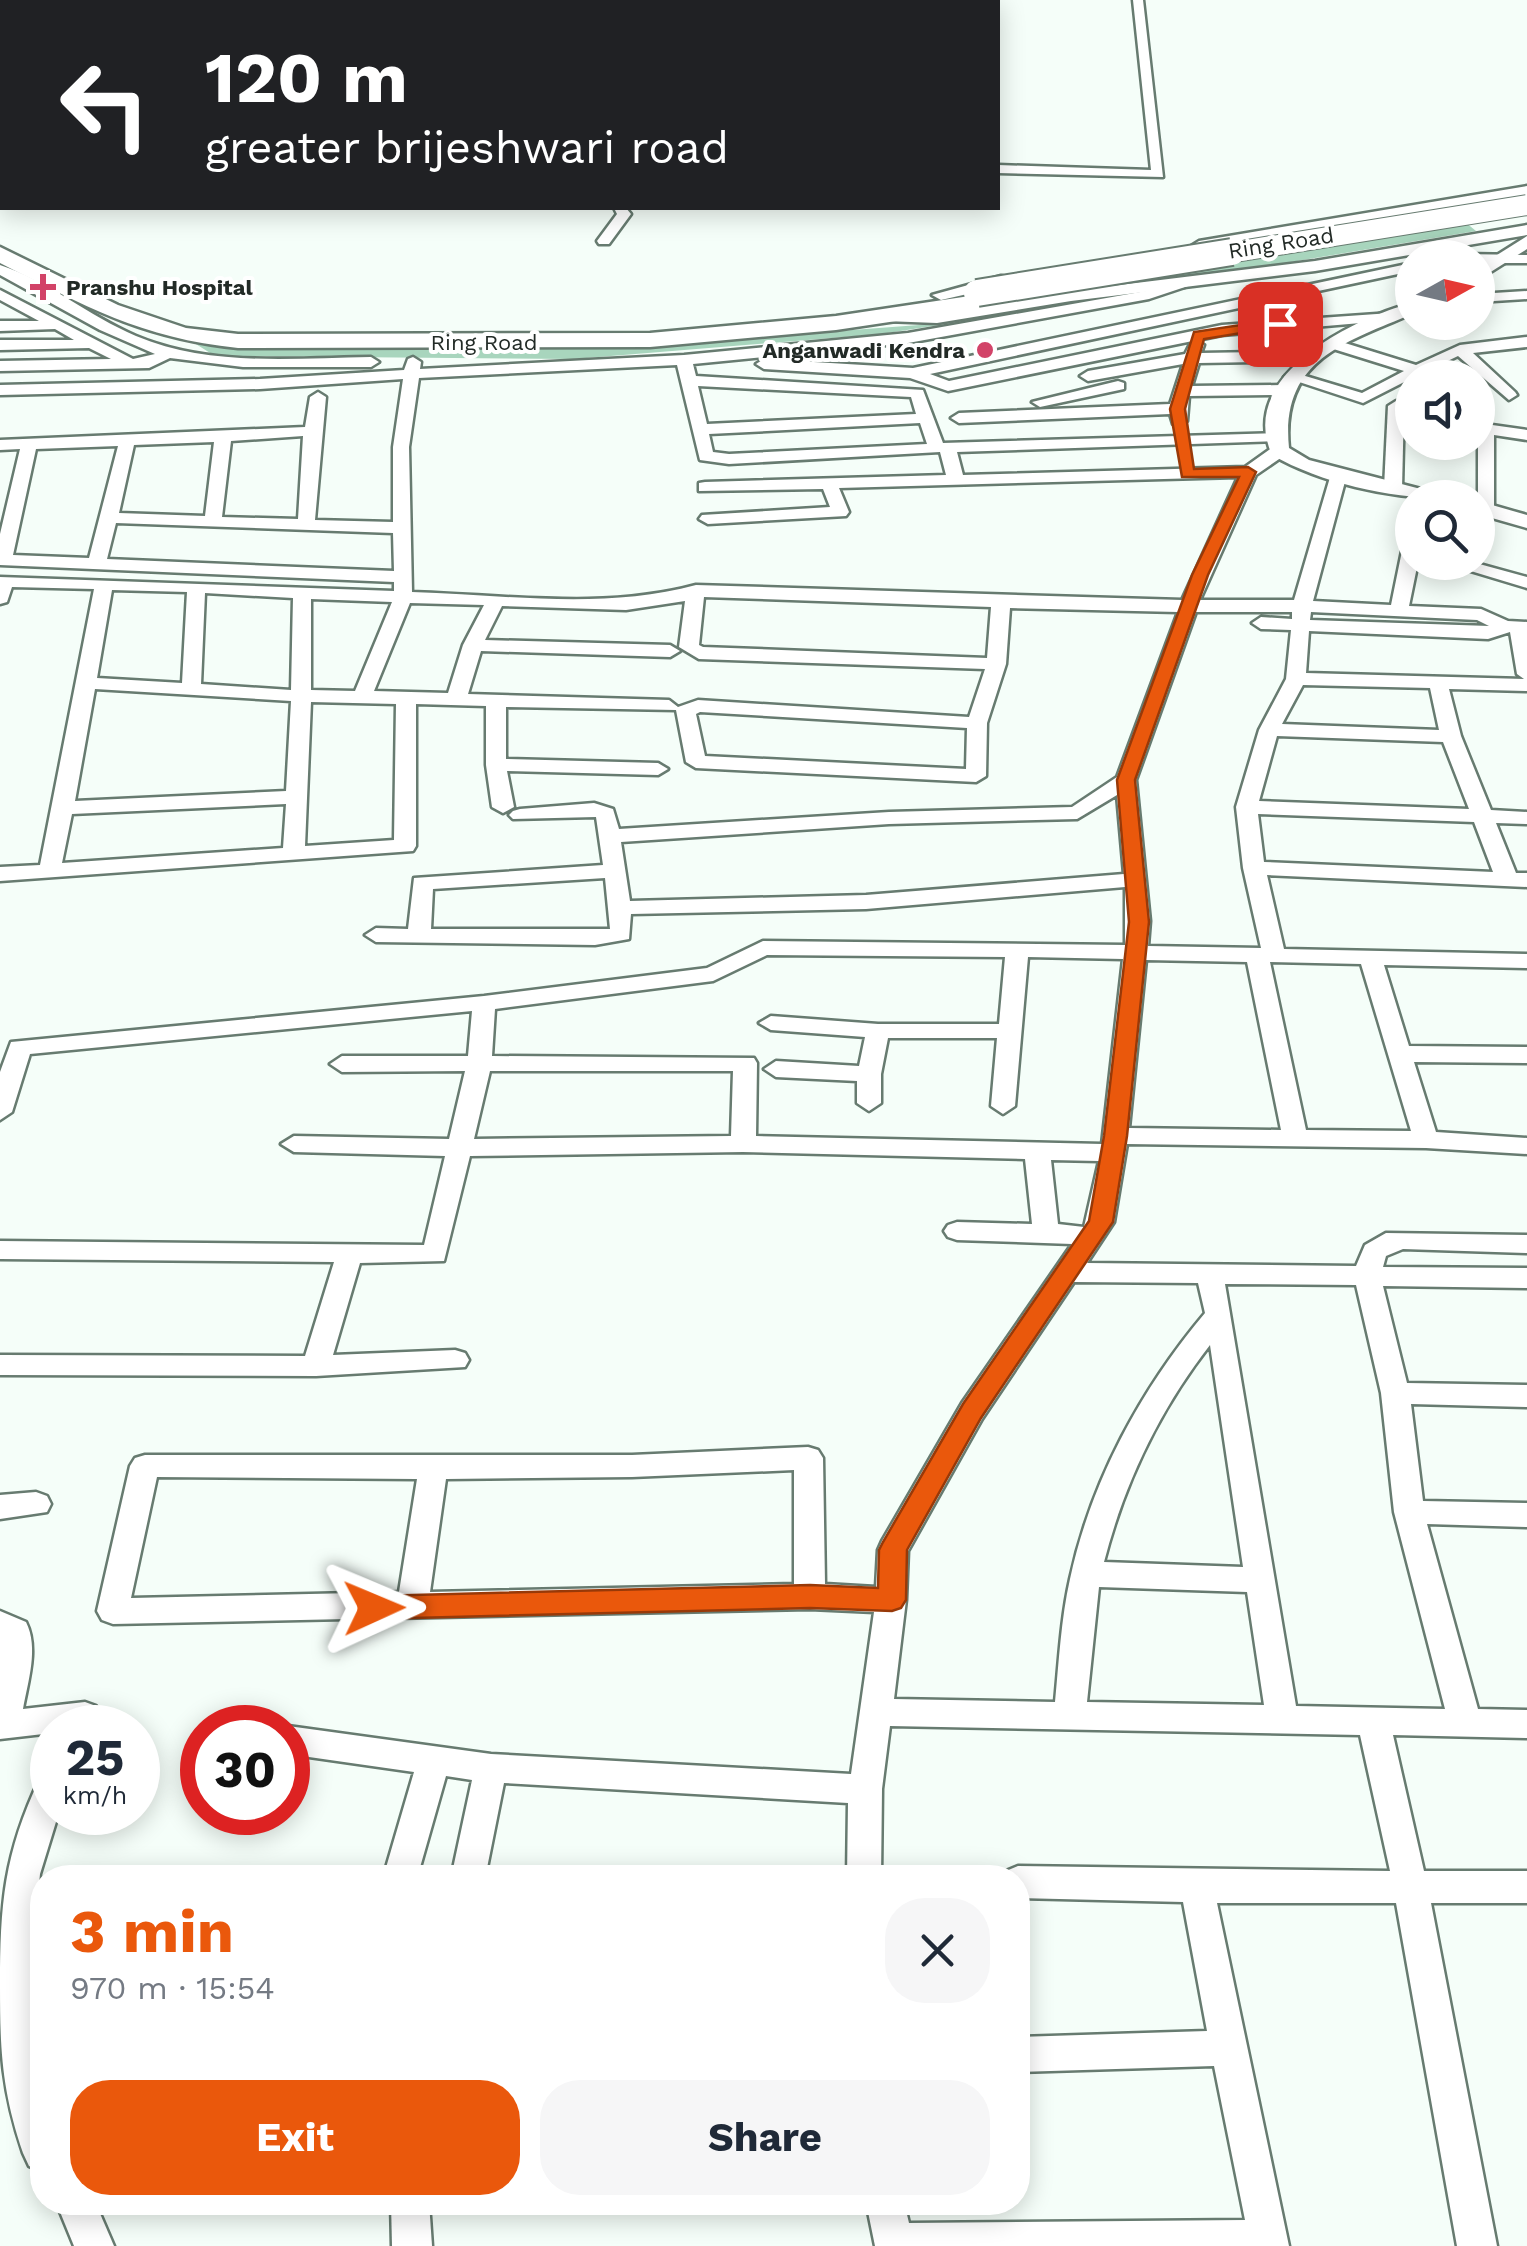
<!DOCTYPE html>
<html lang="en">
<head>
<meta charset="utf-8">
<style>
	:root { --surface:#fff; --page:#f6f6f7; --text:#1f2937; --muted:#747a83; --accent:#ea580c }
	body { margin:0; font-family:"Work Sans",sans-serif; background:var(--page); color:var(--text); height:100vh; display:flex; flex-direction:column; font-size:38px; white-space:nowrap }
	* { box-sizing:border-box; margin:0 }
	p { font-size:32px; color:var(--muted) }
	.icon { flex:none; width:55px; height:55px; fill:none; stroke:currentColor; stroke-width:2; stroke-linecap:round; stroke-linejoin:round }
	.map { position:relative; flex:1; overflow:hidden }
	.drawer { position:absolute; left:30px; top:1865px; width:1000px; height:350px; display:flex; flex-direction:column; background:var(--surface); border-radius:40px; box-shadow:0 5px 25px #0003 }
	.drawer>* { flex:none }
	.top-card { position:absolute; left:0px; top:0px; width:1000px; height:210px; box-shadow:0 5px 25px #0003; background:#202124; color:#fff; overflow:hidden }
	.needle { width:65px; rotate:82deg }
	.buttons { position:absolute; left:1395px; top:240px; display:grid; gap:20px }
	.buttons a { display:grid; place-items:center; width:100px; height:100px; border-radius:50%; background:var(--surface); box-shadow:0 5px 25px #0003; font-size:50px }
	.speed { position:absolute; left:30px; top:1705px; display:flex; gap:20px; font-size:50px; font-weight:700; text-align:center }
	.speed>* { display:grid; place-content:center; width:130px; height:130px; border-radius:50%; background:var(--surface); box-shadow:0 5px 25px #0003; line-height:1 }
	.speed small { font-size:25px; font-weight:400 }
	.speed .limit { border:15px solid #d22; background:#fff; color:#111 }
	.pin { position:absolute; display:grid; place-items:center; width:85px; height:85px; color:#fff; margin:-42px; border-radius:20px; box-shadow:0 5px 15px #0006 }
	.me { position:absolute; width:110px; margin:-55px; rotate:89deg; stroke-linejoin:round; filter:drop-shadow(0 0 8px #0008) }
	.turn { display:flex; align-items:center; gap:35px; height:210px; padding:0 40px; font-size:45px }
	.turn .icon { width:130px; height:130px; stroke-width:2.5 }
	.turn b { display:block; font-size:70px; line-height:85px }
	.round { display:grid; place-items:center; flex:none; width:105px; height:105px; border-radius:40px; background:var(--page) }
	.summary { display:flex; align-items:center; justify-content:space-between; height:170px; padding:0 40px }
	h1 { font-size:60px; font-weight:700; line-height:75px; color:var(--accent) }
	.button { display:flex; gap:20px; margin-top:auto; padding:20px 40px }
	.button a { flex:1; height:115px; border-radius:40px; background:var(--accent); color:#fff; font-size:40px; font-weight:700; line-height:115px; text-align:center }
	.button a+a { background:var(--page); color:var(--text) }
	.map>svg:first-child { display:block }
</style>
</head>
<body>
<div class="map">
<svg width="1527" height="2246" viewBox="0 0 1527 2246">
	<rect width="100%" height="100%" fill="#f5fef9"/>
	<g fill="#a8d5bd">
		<polygon points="1465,222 1476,231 1190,279 1022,299"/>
		<polygon points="1062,306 881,334 574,359 215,356 191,341 595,349 919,325"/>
	</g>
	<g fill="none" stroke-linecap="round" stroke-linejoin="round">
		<g stroke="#677b70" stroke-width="5">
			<g id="minor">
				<polygon points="90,0 118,0 119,2 92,2"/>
				<polygon points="533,0 570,0 571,2 535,2"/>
				<polygon points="1133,0 1143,0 1163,177 998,173 998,165 1151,170"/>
				<polygon points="614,208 626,208 631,214 609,244 599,244 597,241 617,214"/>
				<polygon points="1461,254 1527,255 1527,263 1478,263 1478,258 1454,258"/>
				<polygon points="1412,263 1412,271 930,374 949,381 1222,325 1391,313 1398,317 1396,320 1222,335 948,391 910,378 764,369 756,364 764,359 913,368"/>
				<path d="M 0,265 C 48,281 89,316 136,336 C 210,367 292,358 371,357 L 379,362 L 371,367 L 243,367 L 170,358 L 149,368 L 0,371 L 0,361 L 111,359 L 89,348 L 0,350 L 0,340 L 74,340 L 55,329 L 0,331 L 0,321 L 39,321 L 0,300 L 0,290 L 133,359 L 155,354 L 100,330 L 0,275 Z"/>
				<path d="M 1183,279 L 1190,283 L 1188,286 L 1149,299 L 908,343 L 693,364 L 696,376 L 923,390 L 943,443 L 1282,433 L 1284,436 L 1276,441 L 957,452 L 963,475 L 1245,467 L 1273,447 L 1285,447 L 1285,455 L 1256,475 L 1200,600 L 1294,600 L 1331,474 L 1339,469 L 1347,474 L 1313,601 L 1391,605 L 1403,546 L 1412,541 L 1412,562 L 1418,562 L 1409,606 L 1481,609 L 1508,621 L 1527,622 L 1527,691 L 1449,689 L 1461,736 L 1491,810 L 1527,812 L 1527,824 L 1496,823 L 1516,873 L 1527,873 L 1527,887 L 1267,875 L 1284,949 L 1527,954 L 1527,968 L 1384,965 L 1409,1046 L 1527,1047 L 1527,1063 L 1414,1062 L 1436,1132 L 1527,1138 L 1527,1154 L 1426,1148 L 1127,1144 L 1114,1222 L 1087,1263 L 1356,1266 L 1365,1245 L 1386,1233 L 1527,1235 L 1527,1253 L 1403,1249 L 1386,1256 L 1383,1267 L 1527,1268 L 1527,1288 L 1383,1286 L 1407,1383 L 1527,1385 L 1527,1407 L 1411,1404 L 1423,1501 L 1527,1503 L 1527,1527 L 1427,1524 L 1478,1709 L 1527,1710 L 1527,1738 L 1393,1735 L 1424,1871 L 1527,1871 L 1527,1903 L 1431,1903 L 1497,2246 L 1457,2246 L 1396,1903 L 1217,1903 L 1289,2246 L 875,2246 L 866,2202 L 904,2202 L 909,2223 L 1245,2220 L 1214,2066 L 1018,2072 L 1018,2037 L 1207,2031 L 1183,1902 L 1018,1898 L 1018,1878 L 1003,1878 L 1006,1871 L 1018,1866 L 1390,1871 L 1360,1735 L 890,1726 L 882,1789 L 881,1878 L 847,1878 L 848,1803 L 504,1783 L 485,1878 L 451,1878 L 472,1780 L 446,1776 L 417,1878 L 383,1878 L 414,1772 L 288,1754 L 288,1728 L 284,1728 L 288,1726 L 491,1754 L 851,1774 L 874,1612 L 810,1609 L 113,1624 L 102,1620 L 97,1611 L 130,1466 L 135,1458 L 145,1455 L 632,1455 L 808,1447 L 818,1450 L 823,1458 L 825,1584 L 876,1587 L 878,1550 L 882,1541 L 962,1403 L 1072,1244 L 957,1240 L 948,1237 L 944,1231 L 948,1225 L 957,1222 L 1032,1224 L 1025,1159 L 743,1152 L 470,1156 L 444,1261 L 360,1263 L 333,1355 L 455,1350 L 465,1353 L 469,1360 L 465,1367 L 316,1376 L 0,1375 L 0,1355 L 305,1356 L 334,1262 L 0,1259 L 0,1241 L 424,1245 L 445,1156 L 294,1152 L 281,1144 L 294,1136 L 449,1139 L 465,1071 L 342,1072 L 330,1064 L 342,1056 L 468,1056 L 472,1011 L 30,1054 L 12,1112 L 0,1120 L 0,1072 L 11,1042 L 484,996 L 707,968 L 763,941 L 1125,945 L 1125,887 L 866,909 L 631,914 L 629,939 L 595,945 L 376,942 L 365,935 L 376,928 L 408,929 L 414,878 L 603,865 L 596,817 L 513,819 L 509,815 L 513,811 L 520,809 L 594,803 L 613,809 L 619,829 L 889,812 L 1072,807 L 1117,777 L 1178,612 L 1010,608 L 1006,664 L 987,723 L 986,776 L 976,782 L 696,768 L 686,762 L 676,710 L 506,707 L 506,759 L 658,763 L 668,769 L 658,775 L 507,771 L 514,807 L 503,813 L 492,807 L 486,765 L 486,706 L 416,704 L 416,846 L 413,851 L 0,881 L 0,867 L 40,865 L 94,589 L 12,587 L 7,602 L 0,604 L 0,577 L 394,591 L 394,582 L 0,565 L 0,534 L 20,449 L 0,450 L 0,440 L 305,427 L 310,397 L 318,392 L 326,397 L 315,520 L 393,522 L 393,447 L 403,379 L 260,389 L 0,395 L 0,385 L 260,379 L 404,370 L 408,359 L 413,357 L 421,362 L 420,369 L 684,355 L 908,333 L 1146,291 ZM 677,365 L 700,460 L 729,464 L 940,452 L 946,475 L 705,482 L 699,483 L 699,491 L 823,489 L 830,507 L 702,515 L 699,519 L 708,524 L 846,516 L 849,512 L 839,488 L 1238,477 L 1182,600 L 696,585 C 604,610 507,595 412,592 L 409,447 L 419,378 ZM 698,386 L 911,397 L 916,414 L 707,424 ZM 920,423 L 927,444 L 729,454 L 713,452 L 709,434 ZM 303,436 L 298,519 L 222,517 L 231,441 ZM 214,442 L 205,516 L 119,513 L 134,445 ZM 118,446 L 89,558 L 13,555 L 36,449 ZM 116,523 L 393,533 L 394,571 L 107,559 ZM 112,590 L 187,592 L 182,683 L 97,678 ZM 205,593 L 293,598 L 291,690 L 201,684 ZM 704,597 L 991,607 L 987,658 L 703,647 L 699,645 ZM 311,599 L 392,602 L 355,691 L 311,690 ZM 685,601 L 679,647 L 699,659 L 985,669 L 969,717 L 698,700 L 678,707 L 669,700 L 468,694 L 481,651 L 670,657 L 680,651 L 670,645 L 485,640 L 502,606 L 626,610 ZM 410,603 L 484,605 L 463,645 L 448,693 L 374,691 ZM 1196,612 L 1292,612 L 1292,619 L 1261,617 L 1252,623 L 1261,629 L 1291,630 L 1286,679 L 1259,730 L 1236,807 L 1243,868 L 1261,948 L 1148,946 L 1150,921 L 1136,780 ZM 1311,612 L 1477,620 L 1489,626 L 1310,620 ZM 1309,631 L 1488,639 L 1510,632 L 1517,674 L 1524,679 L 1306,673 ZM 1303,685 L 1430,688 L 1439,730 L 1282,724 ZM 95,689 L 291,701 L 286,791 L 75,801 ZM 311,702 L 396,704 L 394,840 L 305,846 ZM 700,712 L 967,728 L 966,769 L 705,756 L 696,714 ZM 1277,736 L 1443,742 L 1469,809 L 1259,801 ZM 1117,795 L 1124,874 L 866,895 L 630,901 L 621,842 L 889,824 L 1077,819 ZM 286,804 L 283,848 L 62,863 L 72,814 ZM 1258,814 L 1474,822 L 1493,872 L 1264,862 ZM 605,878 L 610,929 L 431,929 L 433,889 ZM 767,955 L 1005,957 L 999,1024 L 878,1024 L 771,1016 L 759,1023 L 771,1030 L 865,1037 L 859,1066 L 776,1061 L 764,1069 L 776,1077 L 857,1081 L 857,1103 L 869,1111 L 881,1103 L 881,1074 L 888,1038 L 997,1038 L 991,1106 L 1003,1114 L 1015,1106 L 1028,957 L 1123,959 L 1102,1144 L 756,1136 L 757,1063 L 754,1058 L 492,1056 L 495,1009 L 713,981 ZM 1146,960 L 1247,962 L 1281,1130 L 1129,1128 ZM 1270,962 L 1361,964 L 1411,1131 L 1306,1130 ZM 490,1071 L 733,1071 L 731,1136 L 474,1139 ZM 1051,1160 L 1099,1161 L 1084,1227 L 1058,1224 ZM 1074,1282 L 1198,1283 L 1205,1313 C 1141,1389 1091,1481 1070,1579 C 1061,1619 1059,1661 1055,1702 L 894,1699 L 906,1600 L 908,1551 L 982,1419 ZM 1225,1284 L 1356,1285 L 1381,1393 L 1394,1512 L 1445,1709 L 1296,1706 ZM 1210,1345 L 1243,1567 L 1104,1562 C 1124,1484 1160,1409 1210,1345 ZM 794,1470 L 794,1584 L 430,1592 L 446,1479 L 632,1477 ZM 157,1477 L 417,1479 L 399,1592 L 131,1598 ZM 1099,1587 L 1247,1592 L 1264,1705 L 1087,1702 Z"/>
				<polygon points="1527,291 1527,299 1478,302 1478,294"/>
				<polygon points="1527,337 1527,347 1473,353 1515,392 1517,395 1509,400 1458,356 1431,369 1450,378 1412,378 1363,403 1284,377 1292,372 1362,393 1404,371 1327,347 1324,344 1332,339 1416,365 1460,345"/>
				<polygon points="1196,340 1204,345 1201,353 1310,351 1318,356 1310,361 1199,363 1192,386 1282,385 1290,390 1282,395 1189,396 1187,421 1179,426 1173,424 1170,414 959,423 951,418 959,413 1170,404 1183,364 1088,381 1080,376 1088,371 1185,354 1191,342"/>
				<polygon points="1118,381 1124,383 1124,389 1040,407 1032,402"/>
				<polygon points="1396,401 1404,406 1402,488 1393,493 1384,488 1388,406"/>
				<polygon points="1478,423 1527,430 1527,440 1494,435 1494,509 1485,514 1478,511"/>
				<polygon points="1441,562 1472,562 1527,577 1527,588"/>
				<polygon points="36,1492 47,1496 51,1504 47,1512 0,1519 0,1495"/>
				<path d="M 0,1611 L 26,1622 C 39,1648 28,1681 23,1709 L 85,1702 L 96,1706 L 101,1728 L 52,1728 L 52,1733 L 0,1739 Z"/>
				<path d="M 52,1773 L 52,1812 L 59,1812 L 40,1874 L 30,1971 L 31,2020 L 42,2092 L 42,2172 L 29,2166 L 23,2153 C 2,2091 0,2051 0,1987 C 0,1904 4,1854 40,1778 Z"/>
				<polygon points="56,2202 95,2202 114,2246 74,2246"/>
				<polygon points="391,2202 429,2202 432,2246 392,2246"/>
			</g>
		</g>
		<g stroke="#677b70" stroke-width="5">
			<g id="tertiary">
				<polygon points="1527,186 1527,196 1199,251 1191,246 1199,241"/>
				<polygon points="1527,225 1527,235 1315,271 1071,301 937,323 885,321 876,316 885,311 937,313 1071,291 1315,261"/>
				<polygon points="1527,236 1527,249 1478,280 1478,267"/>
				<polygon points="1001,276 1007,277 1007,285 941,300 932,295"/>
				<path d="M 1412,303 L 1412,314 C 1344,343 1280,360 1289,448 L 1309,460 L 1440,494 L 1443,498 C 1389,498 1321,483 1272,455 C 1236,376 1352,319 1412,303 Z"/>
				<polygon points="1478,501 1527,515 1527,528 1478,514"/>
			</g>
		</g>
		<g stroke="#677b70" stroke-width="5">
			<path id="primary" d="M 0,247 L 118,305 L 186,328 L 238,334 L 650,333 L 836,316 L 983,294 L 995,301 L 983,308 L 836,330 L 650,347 L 238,348 C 141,338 85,306 0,263 Z"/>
		</g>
		<use href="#minor" fill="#fff" fill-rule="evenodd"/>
		<use href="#tertiary" fill="#fff" fill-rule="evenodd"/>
		<use href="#primary" fill="#fff" fill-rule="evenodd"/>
		<g stroke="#677b70" stroke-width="22" stroke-linecap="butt">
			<polyline id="primary-bridge-far1" points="1216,255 1527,205"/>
		</g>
		<g stroke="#677b70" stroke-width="30" stroke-linecap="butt">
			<polyline id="primary-bridge" points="977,293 1232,252"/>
		</g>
		<use href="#primary-bridge-far1" stroke="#fff" stroke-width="20"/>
		<use href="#primary-bridge" stroke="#fff" stroke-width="26"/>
	</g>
	<polygon fill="#ea580c" stroke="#983908" stroke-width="2.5" points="1280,319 1286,324 1284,326 1204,339 1185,409 1194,469 1248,467 1256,472 1208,575 1135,780 1149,922 1127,1136 1113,1222 981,1418 907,1550 906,1600 901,1608 892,1611 810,1608 374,1619 364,1616 360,1608 364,1599 374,1596 810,1585 878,1588 879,1550 883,1542 963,1404 1089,1221 1104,1136 1129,922 1117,780 1192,575 1239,477 1182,477 1170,409 1194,332"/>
	<g fill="#d24368" stroke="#fff" stroke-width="4">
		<path d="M38 272h10v10h10v10h-10v10h-10v-10h-10v-10h10z"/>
		<circle cx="985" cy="350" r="10"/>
	</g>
	<g text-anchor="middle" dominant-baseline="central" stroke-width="8" stroke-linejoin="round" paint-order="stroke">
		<g font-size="22" fill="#222a26" stroke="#fff">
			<text transform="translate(1281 243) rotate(-9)">Ring Road</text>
			<text x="484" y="342">Ring Road</text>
		</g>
		<g font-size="22" font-weight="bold" fill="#222a26" stroke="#fff" text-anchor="start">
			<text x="66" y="287">Pranshu Hospital</text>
			<text x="965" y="350" text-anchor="end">Anganwadi Kendra</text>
		</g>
	</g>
</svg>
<div class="buttons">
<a><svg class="needle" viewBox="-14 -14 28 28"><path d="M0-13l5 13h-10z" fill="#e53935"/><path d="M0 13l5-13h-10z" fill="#747a83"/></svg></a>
<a><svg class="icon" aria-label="sound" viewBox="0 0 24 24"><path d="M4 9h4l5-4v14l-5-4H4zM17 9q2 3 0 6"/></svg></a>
<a><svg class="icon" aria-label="search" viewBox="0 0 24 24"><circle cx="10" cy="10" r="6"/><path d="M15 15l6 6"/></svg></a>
</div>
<div class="speed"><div>25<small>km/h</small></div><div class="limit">30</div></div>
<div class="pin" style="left:1280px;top:324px;background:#d93025"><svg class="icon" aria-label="arrive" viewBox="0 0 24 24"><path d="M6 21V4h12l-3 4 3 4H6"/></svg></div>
<svg class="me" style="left:374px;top:1608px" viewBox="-20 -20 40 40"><path d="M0-17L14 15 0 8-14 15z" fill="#ea580c" stroke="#fff" stroke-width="4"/></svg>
<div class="top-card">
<div class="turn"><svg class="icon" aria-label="left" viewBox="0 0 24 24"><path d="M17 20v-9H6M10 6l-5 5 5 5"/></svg><div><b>120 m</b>greater brijeshwari road</div></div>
</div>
<section class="drawer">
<div class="summary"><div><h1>3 min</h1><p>970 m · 15:54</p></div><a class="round"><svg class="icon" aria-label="close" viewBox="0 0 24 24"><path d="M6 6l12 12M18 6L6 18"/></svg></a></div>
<div class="button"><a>Exit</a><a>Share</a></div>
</section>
</div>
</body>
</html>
